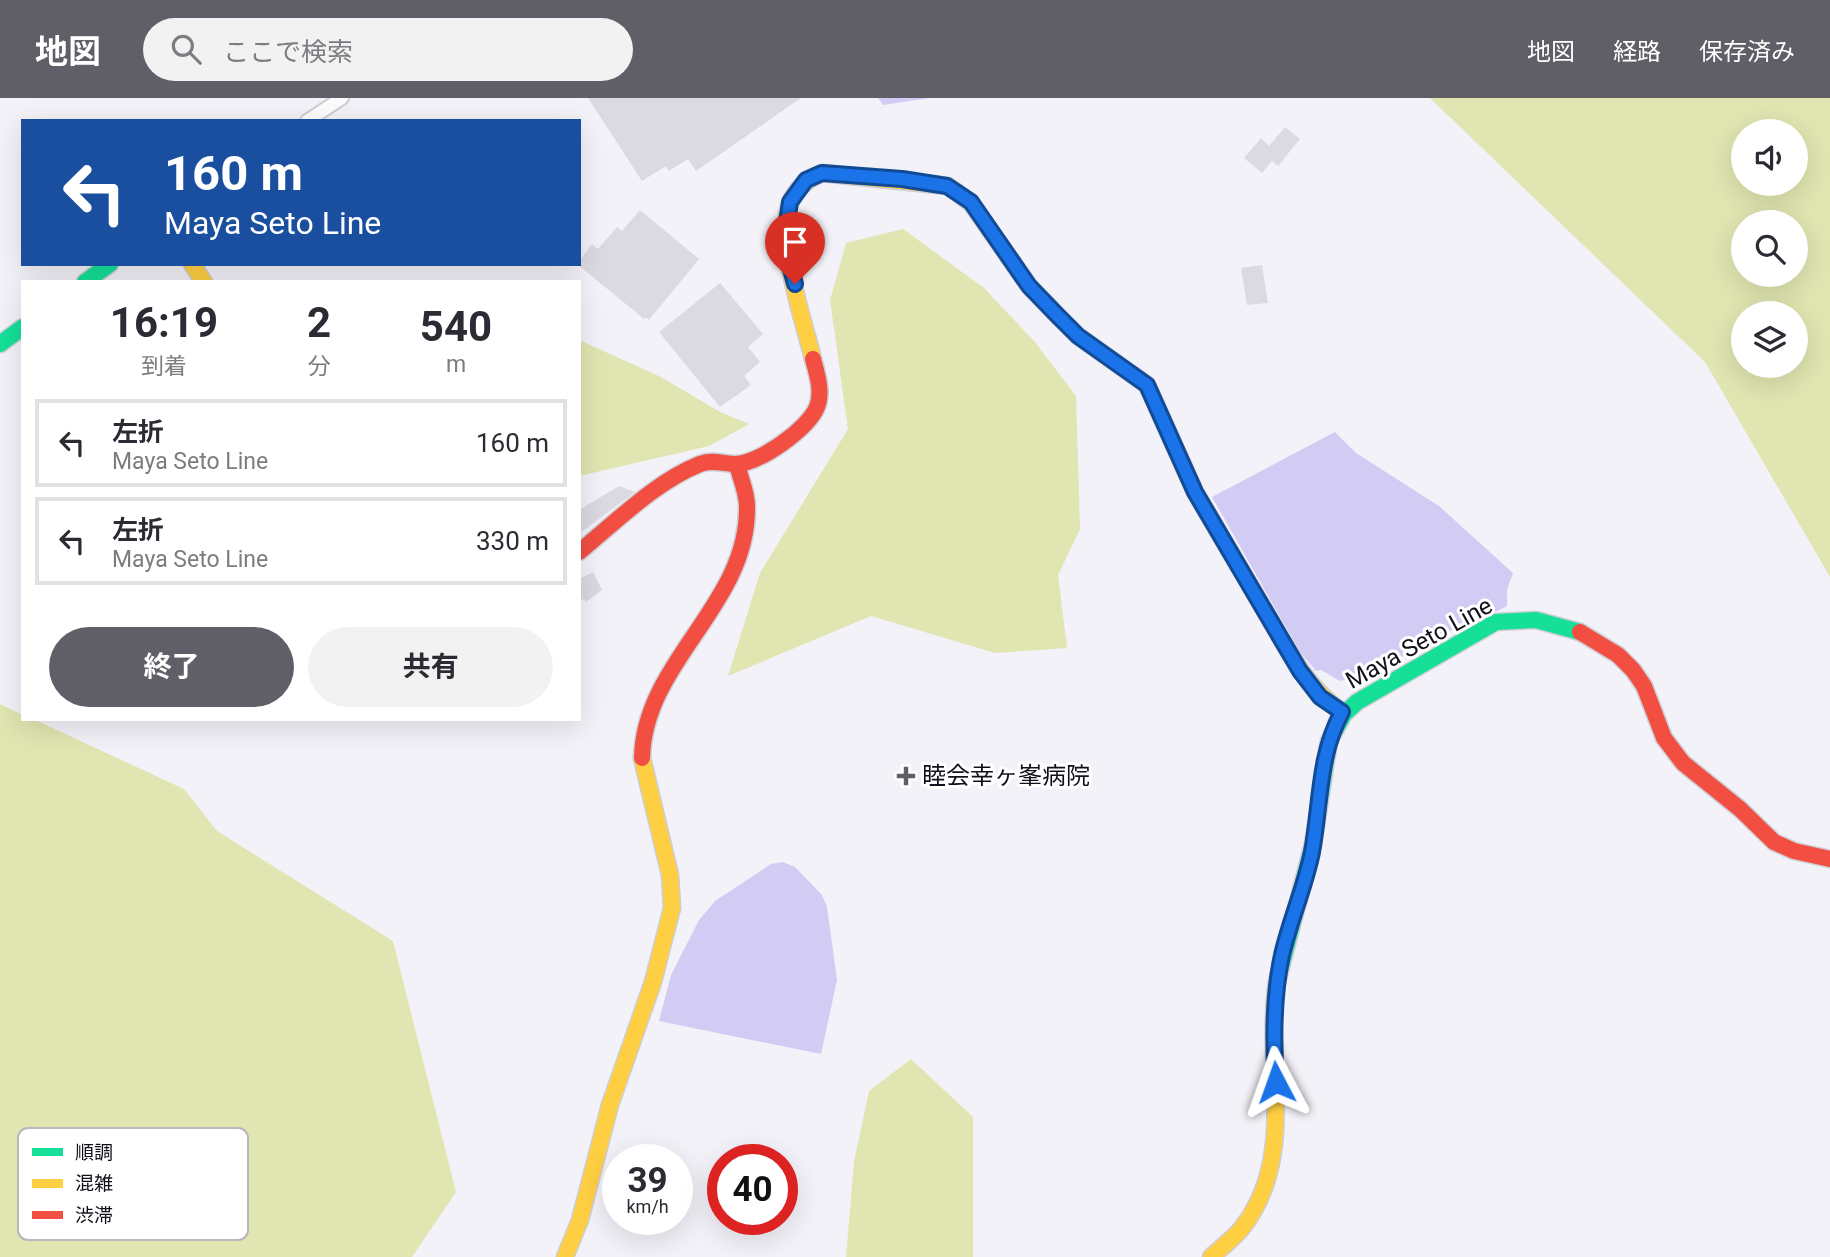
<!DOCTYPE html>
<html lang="ja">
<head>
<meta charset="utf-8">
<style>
	:root { --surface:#fff; --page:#f2f2f3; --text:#2b2b33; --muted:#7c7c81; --line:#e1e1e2; --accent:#605f68 }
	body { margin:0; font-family:Roboto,"Noto Sans JP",sans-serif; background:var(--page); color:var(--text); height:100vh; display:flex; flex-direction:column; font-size:26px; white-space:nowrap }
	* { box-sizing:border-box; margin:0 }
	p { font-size:23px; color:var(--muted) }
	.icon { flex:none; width:38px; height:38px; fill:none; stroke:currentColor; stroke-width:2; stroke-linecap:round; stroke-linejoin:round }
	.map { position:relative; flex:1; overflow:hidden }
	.panel { position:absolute; left:21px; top:182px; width:560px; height:441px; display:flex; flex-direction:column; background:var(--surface); border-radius:0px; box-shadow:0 7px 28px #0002 }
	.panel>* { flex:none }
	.top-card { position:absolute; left:21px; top:21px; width:560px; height:147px; border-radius:0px; box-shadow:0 7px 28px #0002; background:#1a4fa0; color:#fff; overflow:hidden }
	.tools { position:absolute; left:1731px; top:21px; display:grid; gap:14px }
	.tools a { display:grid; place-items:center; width:77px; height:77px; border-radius:50%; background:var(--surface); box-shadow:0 7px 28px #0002; font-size:35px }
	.speed { position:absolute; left:602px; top:1046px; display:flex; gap:14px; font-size:35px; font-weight:700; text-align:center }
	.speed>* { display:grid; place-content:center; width:91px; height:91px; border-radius:50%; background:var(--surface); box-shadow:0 7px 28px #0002; line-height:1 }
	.speed small { font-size:18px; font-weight:400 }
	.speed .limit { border:10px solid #d22; background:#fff; color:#111 }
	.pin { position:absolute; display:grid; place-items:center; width:60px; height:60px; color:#fff; margin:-72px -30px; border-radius:50% 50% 50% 0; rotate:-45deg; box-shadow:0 0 7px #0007 }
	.pin .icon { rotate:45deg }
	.me { position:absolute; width:77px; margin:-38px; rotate:356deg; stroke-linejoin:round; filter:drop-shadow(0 0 5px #0008) }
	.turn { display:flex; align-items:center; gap:24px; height:147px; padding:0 28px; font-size:32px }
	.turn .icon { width:91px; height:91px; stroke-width:2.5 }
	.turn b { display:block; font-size:49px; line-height:60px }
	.eta { display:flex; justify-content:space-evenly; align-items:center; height:119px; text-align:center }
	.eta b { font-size:42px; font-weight:700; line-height:49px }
	.primary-button { display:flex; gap:14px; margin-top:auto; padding:14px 28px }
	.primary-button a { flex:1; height:80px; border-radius:42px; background:var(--accent); color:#fff; font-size:28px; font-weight:700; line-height:80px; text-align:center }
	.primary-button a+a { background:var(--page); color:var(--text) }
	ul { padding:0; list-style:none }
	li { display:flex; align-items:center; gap:21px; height:88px; margin:0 14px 10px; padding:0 14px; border:4px solid var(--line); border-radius:0px }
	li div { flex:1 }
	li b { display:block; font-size:26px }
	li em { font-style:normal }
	header { display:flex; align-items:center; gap:42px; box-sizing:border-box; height:98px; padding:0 35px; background:var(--accent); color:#fff }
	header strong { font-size:33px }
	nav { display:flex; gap:38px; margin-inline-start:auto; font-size:24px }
	.search { width:490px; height:63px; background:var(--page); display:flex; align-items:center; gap:18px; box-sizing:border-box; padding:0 24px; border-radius:38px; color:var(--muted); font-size:26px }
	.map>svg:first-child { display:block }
</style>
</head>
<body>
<header>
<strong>地図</strong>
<div class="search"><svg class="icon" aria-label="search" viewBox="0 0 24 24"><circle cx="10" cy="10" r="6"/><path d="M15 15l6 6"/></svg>ここで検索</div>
<nav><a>地図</a><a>経路</a><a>保存済み</a></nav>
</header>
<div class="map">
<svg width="1830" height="1159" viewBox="0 0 1830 1159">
	<rect width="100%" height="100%" fill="#f2f2f8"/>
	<g fill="#e0e5b1" fill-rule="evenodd">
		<path d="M 1430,0 L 1830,0 L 1830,479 L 1705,264 ZM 1743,33 L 1796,33 L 1796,86 L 1743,86 ZM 1743,124 L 1796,124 L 1796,177 L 1743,177 ZM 1743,215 L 1796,215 L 1796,268 L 1743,268 Z"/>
		<polygon points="903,131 984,190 1034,243 1076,298 1080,431 1058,477 1067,550 995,555 871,518 728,578 760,475 848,331 830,202 846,145"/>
		<polygon points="579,242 661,279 720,314 749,326 709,348 579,378"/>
		<polygon points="0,606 23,617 23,621 33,621 184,691 217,733 393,843 456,1094 412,1159 0,1159"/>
		<polygon points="911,961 973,1019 973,1159 846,1159 854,1064 869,993"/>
	</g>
	<g fill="#d2ccf4">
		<polygon points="878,0 930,0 883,7"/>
		<polygon points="1335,334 1356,355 1439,408 1513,475 1507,492 1507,508 1487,518 1479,518 1367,577 1340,583 1321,572 1316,573 1300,554 1212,399"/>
		<polygon points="783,764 795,769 822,797 827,809 837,882 821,956 659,923 671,877 699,822 715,803 771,766"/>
	</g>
	<g fill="#dbdae2">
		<polygon points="588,0 801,0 696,73 688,61 669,73 666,68 642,83"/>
		<polygon points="1285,29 1300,41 1278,68 1272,63 1262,75 1244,60 1261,40 1269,48"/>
		<polygon points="640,112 699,161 649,222 646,219 644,221 577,166 592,146 598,151 617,129 622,133"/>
		<polygon points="1262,167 1268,205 1247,207 1241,170"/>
		<polygon points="720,185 763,236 748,249 760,264 744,278 751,287 720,309 659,234"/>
		<polygon points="619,388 635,394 579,436 579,412"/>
		<polygon points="593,474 602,492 586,504 584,501 579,503 579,481"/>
	</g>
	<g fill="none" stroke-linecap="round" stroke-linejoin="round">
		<g stroke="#ceced6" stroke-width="16">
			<polyline id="street" points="307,23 342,0"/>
		</g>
		<g stroke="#ceced6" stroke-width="19">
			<g id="fast">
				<polyline points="85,184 110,166"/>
				<polyline points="1055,215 1078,238 1147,287 1195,394 1272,525"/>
				<polyline points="0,246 23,229"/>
				<polyline points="1277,884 1313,746 1329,643 1344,616 1357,604 1496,524 1536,522 1580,534"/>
			</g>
		</g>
		<g stroke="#ceced6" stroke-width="19">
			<g id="slow">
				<polyline points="192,166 204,184"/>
				<path d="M 813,261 C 804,223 774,139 791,103 C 797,89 808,81 822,75 L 948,88 L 971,105 L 1029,188 L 1055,215"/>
				<path d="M 1272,525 C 1292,560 1309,591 1342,614"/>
				<polyline points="565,1159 580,1122 610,1007 653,884 672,810 670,777 642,660"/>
				<path d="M 1211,1159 C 1221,1150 1234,1140 1242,1130 C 1298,1058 1264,967 1277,884"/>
			</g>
		</g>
		<g stroke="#ceced6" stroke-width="19">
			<g id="jam">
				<path d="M 579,454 C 616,424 655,384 700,366 C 712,361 724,366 736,366 C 760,365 808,331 817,309 C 823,294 817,276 813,261"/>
				<polyline points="1580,534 1618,557 1633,572 1644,588 1664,640 1683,665 1740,711 1774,744 1794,753 1830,761"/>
				<path d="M 642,660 C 644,563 749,507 747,408 C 747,394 740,380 737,366"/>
			</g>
		</g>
		<use href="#street" stroke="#fdfdfe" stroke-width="12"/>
		<use href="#fast" stroke="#16e098" stroke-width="16"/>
		<use href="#slow" stroke="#ffcf43" stroke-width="16"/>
		<use href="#jam" stroke="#f24e42" stroke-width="16"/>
	</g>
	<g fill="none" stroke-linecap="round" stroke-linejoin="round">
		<g stroke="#114b97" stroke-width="18">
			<path id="route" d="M 795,186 L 786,152 L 786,132 L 790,104 L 806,82 L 822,75 L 902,81 L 947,88 L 971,104 L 1029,188 L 1058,218 L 1078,238 L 1147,287 L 1195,394 L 1300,573 L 1320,599 L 1342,614 C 1318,658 1321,705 1312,754 C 1305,789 1290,822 1282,857 C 1273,899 1273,941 1276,984"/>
		</g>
		<use href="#route" stroke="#1a73e8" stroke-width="12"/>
	</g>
	<path fill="#605f68" stroke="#fff" stroke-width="2.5" d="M902.5 667.5h7v7h7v7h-7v7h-7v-7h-7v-7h7z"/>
	<g text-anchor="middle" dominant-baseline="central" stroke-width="6" stroke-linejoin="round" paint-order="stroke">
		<g font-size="24" fill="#12101b" stroke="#fff">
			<text transform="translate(1419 545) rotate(-29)">Maya Seto Line</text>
		</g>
		<g font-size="24" fill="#12101b" stroke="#fff" text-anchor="start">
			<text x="922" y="678">睦会幸ヶ峯病院</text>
		</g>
	</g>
	<rect x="18" y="1030" width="230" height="112" rx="10" fill="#fff" stroke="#b8b7bb" stroke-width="2"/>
	<rect x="32" y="1050" width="31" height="8" fill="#16e098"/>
	<rect x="32" y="1081" width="31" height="9" fill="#ffcf43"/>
	<rect x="32" y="1113" width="31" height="8" fill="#f24e42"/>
	<g font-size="19" fill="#12101b">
		<text x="75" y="1061">順調</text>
		<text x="75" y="1092">混雑</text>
		<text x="75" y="1124">渋滞</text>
	</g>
</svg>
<div class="tools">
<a><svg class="icon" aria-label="sound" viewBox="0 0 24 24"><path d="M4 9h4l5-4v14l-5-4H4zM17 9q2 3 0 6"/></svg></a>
<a><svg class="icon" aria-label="search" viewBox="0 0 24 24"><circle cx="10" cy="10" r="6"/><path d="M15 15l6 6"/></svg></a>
<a><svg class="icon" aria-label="layers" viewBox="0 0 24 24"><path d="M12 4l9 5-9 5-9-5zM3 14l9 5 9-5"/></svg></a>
</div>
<div class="speed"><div>39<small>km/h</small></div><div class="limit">40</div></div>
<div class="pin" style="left:795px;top:186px;background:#d93025"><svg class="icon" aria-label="arrive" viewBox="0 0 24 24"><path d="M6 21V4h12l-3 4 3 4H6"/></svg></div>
<svg class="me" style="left:1276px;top:984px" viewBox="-20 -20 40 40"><path d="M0-17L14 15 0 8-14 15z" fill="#1a73e8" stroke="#fff" stroke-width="4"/></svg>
<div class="top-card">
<div class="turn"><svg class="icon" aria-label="left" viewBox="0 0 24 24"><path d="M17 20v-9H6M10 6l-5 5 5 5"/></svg><div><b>160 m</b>Maya Seto Line</div></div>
</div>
<section class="panel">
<div class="eta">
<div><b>16:19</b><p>到着</p></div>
<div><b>2</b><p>分</p></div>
<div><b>540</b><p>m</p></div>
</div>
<ul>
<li><svg class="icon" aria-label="left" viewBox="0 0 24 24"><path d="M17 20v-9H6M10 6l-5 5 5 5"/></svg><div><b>左折</b><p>Maya Seto Line</p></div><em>160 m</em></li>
<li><svg class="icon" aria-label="left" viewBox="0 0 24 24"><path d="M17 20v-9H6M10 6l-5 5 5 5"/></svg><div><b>左折</b><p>Maya Seto Line</p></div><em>330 m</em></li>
</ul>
<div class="primary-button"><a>終了</a><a>共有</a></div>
</section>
</div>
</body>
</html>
